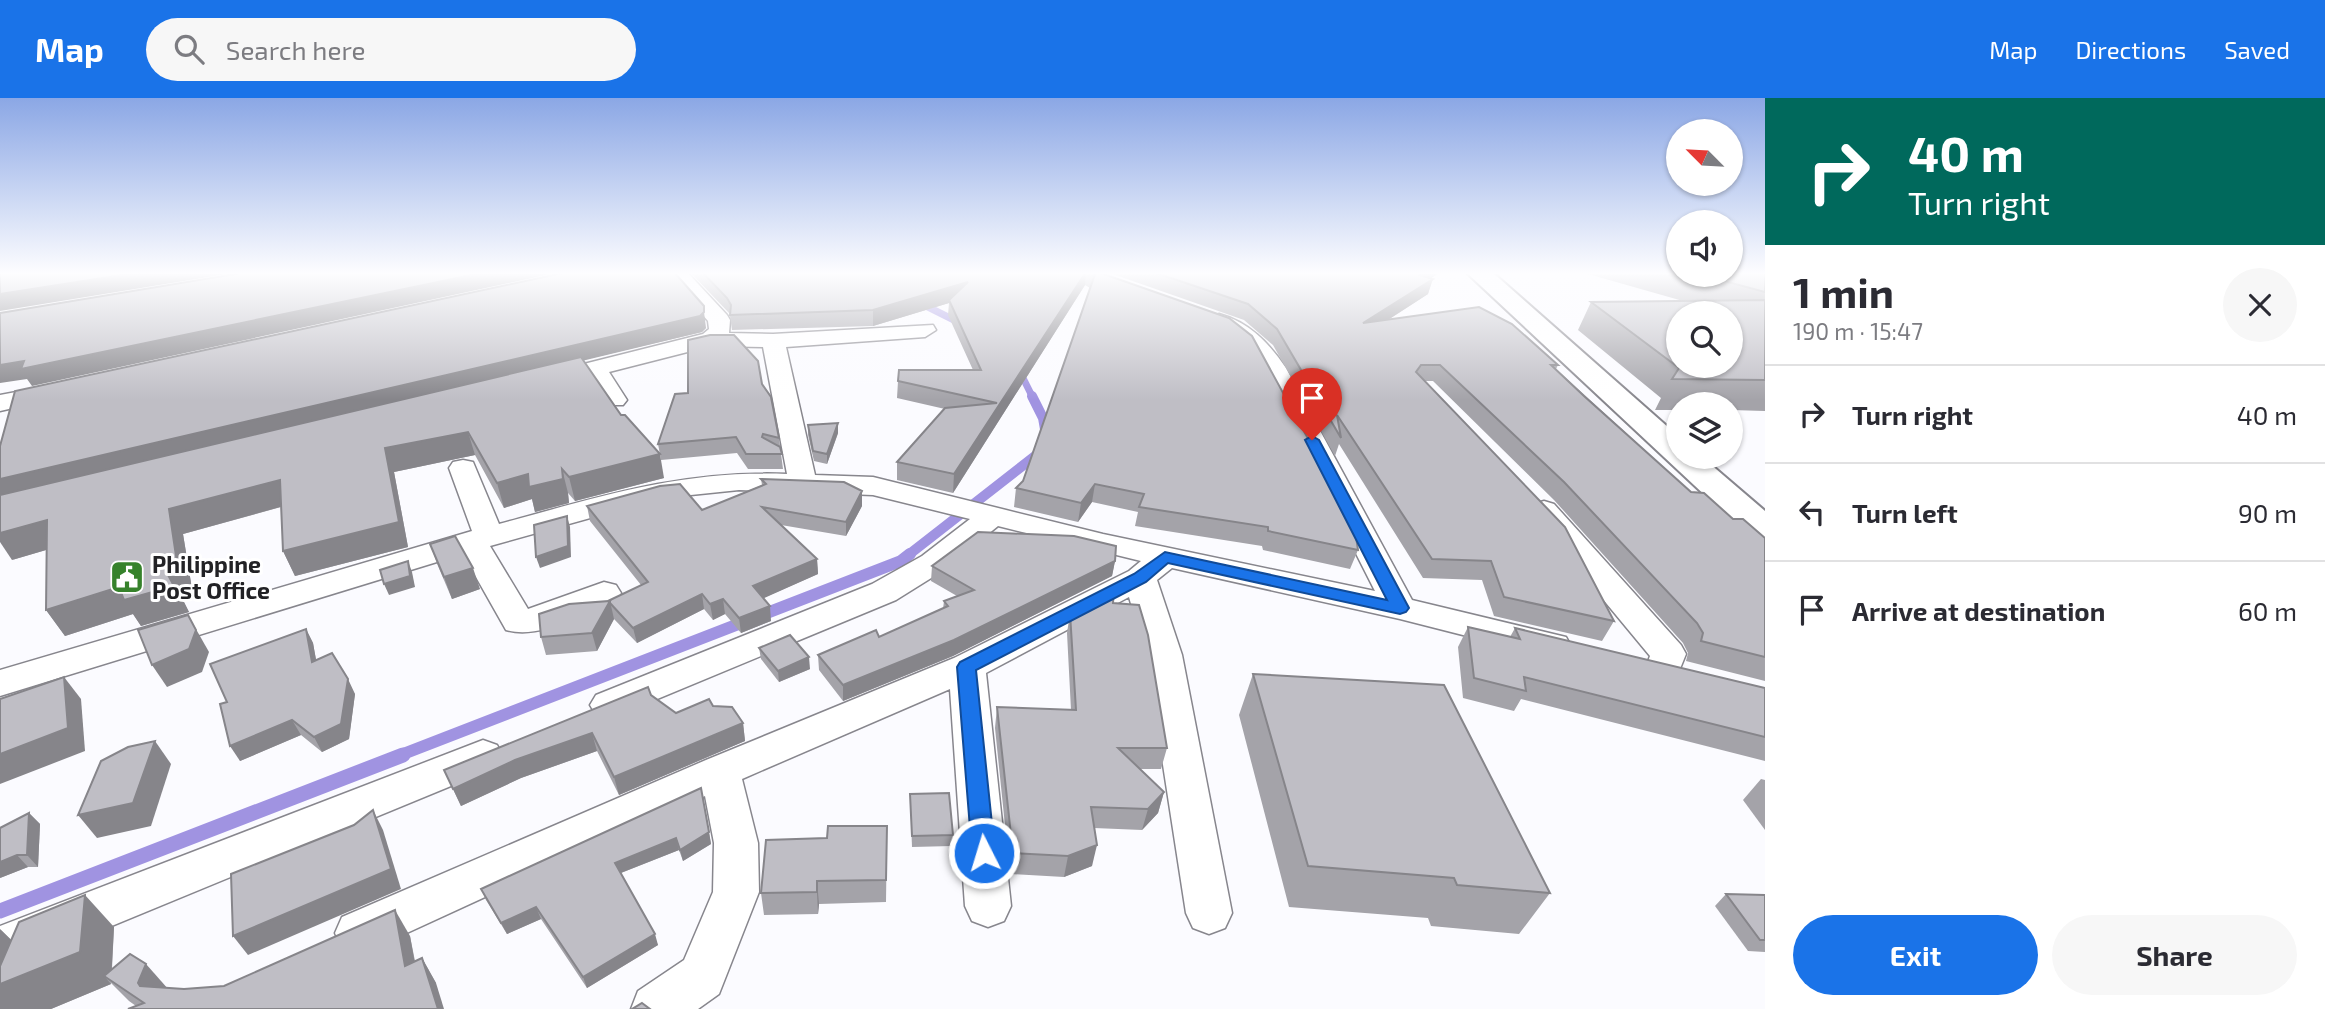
<!DOCTYPE html>
<html lang="en">
<head>
<meta charset="utf-8">
<style>
	:root { --surface:#fff; --page:#f7f7f7; --text:#2b2b33; --muted:#7c7c81; --line:#e1e1e2; --accent:#1a73e8 }
	body { margin:0; font-family:"Exo 2",sans-serif; background:var(--page); color:var(--text); height:100vh; display:flex; flex-direction:column; font-size:26px; white-space:nowrap }
	* { box-sizing:border-box; margin:0 }
	p { font-size:23px; color:var(--muted) }
	.icon { flex:none; width:38px; height:38px; fill:none; stroke:currentColor; stroke-width:2; stroke-linecap:round; stroke-linejoin:round }
	.map { position:relative; flex:1; overflow:hidden }
	.sheet { display:flex; flex-direction:column; background:var(--surface); width:560px }
	.sheet>* { flex:none }
	.hud { background:#00695c; color:#fff; overflow:hidden }
	.needle { width:46px; rotate:294deg }
	.buttons { position:absolute; left:1666px; top:21px; display:grid; gap:14px }
	.buttons a { display:grid; place-items:center; width:77px; height:77px; border-radius:50%; background:var(--surface); box-shadow:0 2px 5px #0004; font-size:35px }
	.pin { position:absolute; display:grid; place-items:center; width:60px; height:60px; color:#fff; margin:-72px -30px; border-radius:50% 50% 50% 0; rotate:-45deg; box-shadow:0 0 7px #0007 }
	.pin .icon { rotate:45deg }
	.me { position:absolute; width:77px; margin:-38px; rotate:355deg; stroke-linejoin:round; filter:drop-shadow(0 0 5px #0008) }
	.turn { display:flex; align-items:center; gap:24px; height:147px; padding:0 28px; font-size:32px }
	.turn .icon { width:91px; height:91px; stroke-width:2.5 }
	.turn b { display:block; font-size:49px; line-height:60px }
	.round { display:grid; place-items:center; flex:none; width:74px; height:74px; border-radius:37px; background:var(--page) }
	.headline { display:flex; align-items:center; justify-content:space-between; height:119px; padding:0 28px }
	h1 { font-size:42px; font-weight:700; line-height:52px }
	.cta { display:flex; gap:14px; margin-top:auto; padding:14px 28px }
	.cta a { flex:1; height:80px; border-radius:42px; background:var(--accent); color:#fff; font-size:28px; font-weight:700; line-height:80px; text-align:center }
	.cta a+a { background:var(--page); color:var(--text) }
	ul { padding:0; list-style:none }
	li { display:flex; align-items:center; gap:21px; height:98px; padding:0 28px; border-top:2px solid var(--line) }
	li div { flex:1 }
	li b { display:block; font-size:26px }
	li em { font-style:normal }
	header { display:flex; align-items:center; gap:42px; box-sizing:border-box; height:98px; padding:0 35px; background:var(--accent); color:#fff }
	header strong { font-size:33px }
	nav { display:flex; gap:38px; margin-inline-start:auto; font-size:24px }
	.search { width:490px; height:63px; background:var(--page); display:flex; align-items:center; gap:18px; box-sizing:border-box; padding:0 24px; border-radius:38px; color:var(--muted); font-size:26px }
	main { display:flex; flex:1; min-height:0 }
	.map>svg:first-child { display:block }
</style>
</head>
<body>
<header>
<strong>Map</strong>
<div class="search"><svg class="icon" aria-label="search" viewBox="0 0 24 24"><circle cx="10" cy="10" r="6"/><path d="M15 15l6 6"/></svg>Search here</div>
<nav><a>Map</a><a>Directions</a><a>Saved</a></nav>
</header>
<main>
<div class="map">
<svg width="1765" height="911" viewBox="0 0 1765 911">
	<rect width="100%" height="100%" fill="#fbfbff"/>
	<g fill="none" stroke-linecap="round" stroke-linejoin="round">
		<g stroke="#a093e1" stroke-width="7">
			<polyline points="920,205 962,226"/>
			<polyline points="1019,272 1033,300"/>
		</g>
		<g stroke="#a093e1" stroke-width="10">
			<polyline points="1032,298 1043,320 1046,337"/>
			<polyline points="907,458 1039,355"/>
		</g>
		<polyline stroke="#a093e1" stroke-width="12" points="398,658 901,463 910,456"/>
		<polyline stroke="#a093e1" stroke-width="15" points="0,813 403,657"/>
		<g stroke="#87868d" stroke-width="3">
			<g id="minor">
				<path d="M 666,174 L 687,174 L 727,217 L 730,222 L 729,235 L 773,236 L 933,227 L 936,232 L 925,239 L 786,249 L 815,377 L 873,379 L 1103,436 L 1375,493 L 1262,270 L 1243,247 L 1208,223 L 1219,216 C 1249,224 1269,245 1286,270 L 1412,502 L 1566,539 L 1571,548 L 1566,557 L 1553,560 L 1400,521 L 1172,470 L 1157,482 L 1182,557 L 1232,815 L 1225,830 L 1209,836 L 1193,830 L 1186,815 L 1146,557 L 1129,499 L 986,575 L 1011,808 L 1004,823 L 988,829 L 972,823 L 965,808 L 950,591 L 742,681 L 758,745 L 759,794 L 719,896 L 698,911 L 631,911 L 638,893 L 684,862 L 713,794 L 714,745 L 705,698 L 359,857 L 342,851 L 335,835 L 342,819 L 706,662 L 954,560 L 1129,473 L 1141,463 L 998,428 L 944,472 L 896,502 L 609,621 L 596,617 L 590,607 L 596,597 L 872,486 L 922,458 L 970,421 L 873,397 L 739,392 L 662,400 L 490,448 L 528,511 L 604,484 L 616,487 L 621,495 L 616,503 C 584,515 541,542 506,532 L 463,456 L 0,598 L 0,572 L 472,433 L 449,370 L 453,364 L 463,362 L 473,364 L 499,426 C 599,399 681,372 787,376 L 763,249 L 711,248 L 609,274 L 627,302 L 623,307 L 605,307 L 588,279 L 549,289 L 540,287 L 537,282 L 540,277 L 703,236 L 709,231 L 708,223 Z"/>
				<polygon points="53,287 62,289 65,294 62,299 0,313 0,297"/>
				<polygon points="1544,403 1554,406 1681,547 1686,556 1675,583 1662,587 1649,583 1644,574 1650,558 1529,412 1534,406"/>
				<polygon points="483,642 497,647 503,658 497,669 0,874 0,828"/>
			</g>
		</g>
		<g stroke="#87868d" stroke-width="4">
			<polygon id="secondary" points="1466,174 1492,174 1678,338 1678,359 1702,359 1765,413 1765,430 1753,433 1740,430"/>
		</g>
		<g stroke="#87868d" stroke-width="4">
			<polygon id="primary" points="1753,411 1765,414 1765,443 1752,440 1735,422 1740,414"/>
		</g>
		<use href="#minor" fill="#fff" fill-rule="evenodd"/>
		<use href="#secondary" fill="#fff" fill-rule="evenodd"/>
		<use href="#primary" fill="#fff" fill-rule="evenodd"/>
	</g>
	<g fill="#a4a3a9">
		<polygon points="567,174 706,230 702,234 583,262 664,380 575,403 568,395 569,405 535,414 532,401 504,410 475,357 394,374 408,449 295,478 283,453 281,409 183,436 193,497 182,500 189,514 141,528 133,516 65,538 46,512 46,452 12,462"/>
		<polygon points="690,174 1098,174 1358,452 1350,471 1263,452 1262,448 1135,428 1138,414 1092,404 1078,424 1014,409 1016,390 1023,383 1090,190 1085,187 953,395 897,382 897,364 945,311 897,300 898,283 973,272 948,217 949,205 873,228 732,232 730,218 729,215"/>
		<polygon points="1107,174 1440,174 1431,180 1428,196 1388,222 1558,267 1556,271 1691,394 1765,440 1765,583 1686,563 1688,555 1683,545 1554,402 1433,283 1424,283 1614,523 1602,543 1494,518 1482,482 1423,480 1339,346 1335,358 1273,247 1244,222"/>
		<polygon points="1581,174 1678,174 1678,177 1731,177 1765,174 1765,313 1731,312 1731,306 1678,306 1678,312 1655,312 1661,300 1578,232 1591,204 1683,203"/>
		<polygon points="762,286 779,340 783,371 748,371 737,355 661,362 658,346 688,295"/>
		<polygon points="838,325 838,335 827,366 814,363 808,337 808,327"/>
		<polygon points="761,381 862,408 846,438 781,427 817,461 818,476 763,500 771,523 741,535 725,516 713,522 704,511 637,545 614,521 597,553 546,557 541,539 608,503 641,487 590,423 587,408 702,412 762,387"/>
		<polygon points="430,446 480,491 452,501 438,468"/>
		<polygon points="1115,463 1112,478 953,558 843,603 819,572 818,557 879,539 943,511 944,503 957,498 931,483 932,468"/>
		<polygon points="1113,505 1167,650 1161,671 1140,671 1164,694 1158,715 1142,732 1094,730 1092,768 1064,779 1010,776 995,630 997,609 1071,612 1067,535 1070,515"/>
		<polygon points="1468,529 1510,539 1515,530 1765,590 1765,663 1521,601 1514,613 1463,600 1458,549"/>
		<polygon points="306,531 313,545 316,562 355,596 349,641 322,654 301,637 240,663 227,604"/>
		<polygon points="759,550 810,571 779,584 761,561"/>
		<polygon points="1253,576 1550,795 1519,836 1431,828 1428,820 1289,809 1239,617"/>
		<polygon points="651,597 676,615 713,608 743,625 745,643 619,697 597,653 521,680 461,708 444,672"/>
		<polygon points="1761,681 1765,682 1765,732 1743,702"/>
		<polygon points="701,690 711,746 683,763 679,752 621,775 658,847 587,890 541,821 507,836 486,802 481,791"/>
		<polygon points="910,696 953,737 952,748 912,749"/>
		<polygon points="29,715 40,726 38,769 28,769 0,780"/>
		<polygon points="887,728 886,804 819,806 818,816 764,817 761,795 827,740"/>
		<polygon points="1726,796 1765,797 1765,854 1748,853 1715,808"/>
		<polygon points="114,829 112,871 168,890 184,891 224,888 410,838 415,863 422,860 436,885 136,908 129,903 111,885 111,886 51,911 0,831 11,842"/>
	</g>
	<g fill="#86858a">
		<polygon points="141,174 239,174 0,213 0,196"/>
		<polygon points="486,174 560,174 32,288 27,281 0,285 0,267"/>
		<polygon points="1086,174 1085,187 953,395 954,376"/>
		<polygon points="1424,174 1440,174 1414,192 1420,177"/>
		<polygon points="1433,181 1428,196 1358,241 1363,225"/>
		<polygon points="968,184 949,202 949,205 873,228 873,212"/>
		<polygon points="704,214 706,230 702,234 3,402 0,397 0,381"/>
		<polygon points="838,325 838,335 827,366 827,356"/>
		<polygon points="468,334 475,357 394,374 408,449 295,478 283,453 385,350"/>
		<polygon points="660,356 664,380 575,403 569,379"/>
		<polygon points="562,371 568,395 569,405 535,414 532,401 504,410 497,385 528,376"/>
		<polygon points="280,382 291,406 183,436 193,497 182,500 189,514 141,528 133,516 65,538 46,512 167,475 169,411"/>
		<polygon points="1095,386 1092,404 1078,424 1081,405"/>
		<polygon points="862,393 862,408 846,438 846,424"/>
		<polygon points="567,418 570,429 571,459 540,470 536,459"/>
		<polygon points="47,422 63,447 12,462 0,444 0,435"/>
		<polygon points="817,461 818,476 755,504 753,488"/>
		<polygon points="408,463 412,474 415,489 389,497 384,486"/>
		<polygon points="1115,463 1112,478 953,558 843,603 843,587"/>
		<polygon points="473,470 480,491 452,501 444,479"/>
		<polygon points="702,496 704,511 637,545 633,530"/>
		<polygon points="723,501 725,516 713,522 710,506"/>
		<polygon points="610,503 614,521 597,553 592,535"/>
		<polygon points="770,508 771,523 741,535 739,520"/>
		<polygon points="188,517 209,554 202,574 167,589 152,567"/>
		<polygon points="306,531 313,545 319,578 312,564"/>
		<polygon points="809,559 810,571 779,584 778,573"/>
		<polygon points="64,579 81,601 85,653 0,686 0,656"/>
		<polygon points="348,581 355,596 349,641 322,654 314,639"/>
		<polygon points="292,622 301,637 240,663 230,648"/>
		<polygon points="743,625 745,643 619,697 614,679"/>
		<polygon points="592,635 597,653 521,680 461,708 453,691 515,662"/>
		<polygon points="155,643 171,666 151,728 97,740 78,717"/>
		<polygon points="1164,694 1158,715 1142,732 1148,711"/>
		<polygon points="373,712 383,732 401,791 248,857 233,838"/>
		<polygon points="29,715 40,726 38,769 27,757"/>
		<polygon points="709,734 711,746 683,763 680,752"/>
		<polygon points="676,740 679,752 618,776 615,765"/>
		<polygon points="1097,747 1092,768 1064,779 1068,758"/>
		<polygon points="17,757 28,769 0,780 0,764"/>
		<polygon points="817,783 819,806 818,816 817,794"/>
		<polygon points="85,797 114,829 111,883 104,878 111,886 51,911 0,911 0,831 33,863"/>
		<polygon points="536,809 541,821 507,836 501,825"/>
		<polygon points="395,812 410,838 420,894 405,868"/>
		<polygon points="655,836 658,847 587,890 583,879"/>
		<polygon points="422,860 436,885 444,911 438,911"/>
		<polygon points="146,866 169,892 140,888 138,885"/>
	</g>
	<g fill="#bfbec5" stroke="#86858a" stroke-width="2" fill-rule="evenodd">
		<polygon points="0,174 141,174 0,196"/>
		<polygon points="247,174 486,174 21,271 24,263 0,267 0,215"/>
		<polygon points="567,174 674,174 704,208 704,214 700,218 0,381 0,348 15,293"/>
		<polygon points="702,174 1086,174 954,376 897,364 945,310 997,305 898,283 899,272 981,272 949,202 968,184 873,212 730,217 731,207 727,200"/>
		<polygon points="1090,174 1098,174 1229,220 1252,238 1354,425 1358,452 1268,433 1268,429 1139,409 1144,396 1095,386 1081,405 1016,390 1023,383 1095,176"/>
		<polygon points="1153,174 1424,174 1420,177 1433,181 1363,225 1479,209 1512,226 1558,267 1551,267 1584,298 1691,394 1704,395 1733,421 1743,421 1765,440 1765,559 1701,543 1703,535 1697,525 1564,384 1440,267 1421,267 1416,274 1565,429 1614,523 1504,499 1491,463 1432,461 1337,317 1341,340 1277,231 1248,206"/>
		<polygon points="1731,174 1765,174 1765,194 1702,177 1731,177"/>
		<path d="M 1765,202 L 1765,282 L 1672,281 L 1679,270 L 1591,204 ZM 1678,215 L 1731,215 L 1731,268 L 1678,268 Z"/>
		<polygon points="710,237 734,237 758,263 762,286 771,299 779,340 763,336 762,339 780,349 782,356 746,356 736,339 658,346 675,296 688,295 688,242"/>
		<polygon points="581,259 621,317 625,317 660,356 569,379 562,371 563,381 529,389 528,376 497,385 468,334 385,350 399,424 283,453 280,382 169,411 178,471 167,475 174,488 124,502 119,489 46,512 47,422 0,435 0,397"/>
		<polygon points="838,325 827,356 813,353 808,327"/>
		<polygon points="761,381 844,384 862,393 846,424 762,409 817,461 753,488 770,508 739,520 723,501 710,506 702,496 633,530 610,505 610,503 608,503 648,484 587,408 660,388 680,386 702,412 766,386"/>
		<polygon points="567,418 568,448 536,459 534,427"/>
		<polygon points="978,434 1074,438 1116,448 1115,463 954,542 843,587 818,557 876,532 879,539 948,508 944,503 974,492 932,468"/>
		<polygon points="455,438 473,470 444,479 430,446"/>
		<polygon points="408,463 410,478 384,486 380,472"/>
		<polygon points="1114,492 1113,505 1139,507 1148,537 1167,650 1118,650 1164,694 1148,711 1091,709 1097,747 1068,758 1013,755 997,609 1076,612 1070,515"/>
		<polygon points="610,503 592,535 541,539 539,516 569,506"/>
		<polygon points="188,517 196,532 189,551 152,567 138,532"/>
		<polygon points="1468,529 1520,541 1515,530 1765,590 1765,639 1524,579 1526,593 1474,580"/>
		<polygon points="306,531 312,564 332,555 348,581 341,626 314,639 292,622 230,648 220,606 227,604 210,566"/>
		<polygon points="790,537 809,559 778,573 759,550"/>
		<polygon points="1253,576 1444,587 1550,795 1457,787 1454,780 1308,768"/>
		<polygon points="64,579 68,630 0,656 0,601"/>
		<polygon points="648,589 651,597 676,615 709,601 713,608 732,609 743,625 614,679 592,635 515,662 453,691 444,672"/>
		<polygon points="155,643 133,705 78,717 101,663 128,649"/>
		<polygon points="701,690 709,734 680,752 676,740 615,765 655,836 583,879 536,809 501,825 481,791"/>
		<polygon points="949,695 953,737 912,738 910,696"/>
		<polygon points="373,712 391,771 233,838 231,776 354,727"/>
		<polygon points="29,715 27,757 17,757 0,764 0,730"/>
		<polygon points="828,728 887,728 886,782 817,783 817,794 761,795 766,742 827,740"/>
		<polygon points="1726,796 1765,797 1765,842 1760,842"/>
		<polygon points="85,797 80,854 0,886 0,868 19,824"/>
		<polygon points="395,812 405,868 422,860 438,911 128,911 144,905 104,878 130,856 146,866 138,885 140,888 184,891 224,888"/>
		<polygon points="642,905 650,911 632,911"/>
	</g>
	<linearGradient id="sky" x2="0" y2="1"><stop stop-color="#8ba7e5"/><stop offset="0.58" stop-color="#fdfdff"/><stop offset="1" stop-color="#fdfdff" stop-opacity="0"/></linearGradient>
	<rect width="1765" height="302" fill="url(#sky)"/>
	<polygon fill="#1a73e8" stroke="#114b97" stroke-width="2" points="1312,338 1319,342 1409,510 1406,514 1400,516 1168,465 1146,484 976,572 995,755 991,762 984,765 976,762 972,755 957,569 960,564 1134,476 1165,454 1387,502 1305,342"/>
	<defs>
		<g id="civic-square" transform="scale(1.75)"><rect x="-9" y="-9" width="18" height="18" rx="4" fill="#36822b" stroke="#fff"/><path d="M-.6-6.5H3V-4.5H.6V-3L4-1V1h2V6H-6V1h2V-1L-.6-3ZM-1.2 2.5V6h2.4V2.5Z" fill="#fff"/></g>
	</defs>
	<g fill-rule="evenodd">
		<use href="#civic-square" x="127" y="479"/>
	</g>
	<g text-anchor="middle" dominant-baseline="central" stroke-width="6" stroke-linejoin="round" paint-order="stroke">
		<g font-size="23" font-weight="bold" fill="#222225" stroke="#fff" text-anchor="start">
			<text x="152" y="466">Philippine<tspan x="152" dy="26">Post Office</tspan></text>
		</g>
	</g>
</svg>
<div class="buttons">
<a><svg class="needle" viewBox="-14 -14 28 28"><path d="M0-13l5 13h-10z" fill="#e53935"/><path d="M0 13l5-13h-10z" fill="#7c7c81"/></svg></a>
<a><svg class="icon" aria-label="sound" viewBox="0 0 24 24"><path d="M4 9h4l5-4v14l-5-4H4zM17 9q2 3 0 6"/></svg></a>
<a><svg class="icon" aria-label="search" viewBox="0 0 24 24"><circle cx="10" cy="10" r="6"/><path d="M15 15l6 6"/></svg></a>
<a><svg class="icon" aria-label="layers" viewBox="0 0 24 24"><path d="M12 4l9 5-9 5-9-5zM3 14l9 5 9-5"/></svg></a>
</div>
<div class="pin" style="left:1312px;top:342px;background:#d93025"><svg class="icon" aria-label="arrive" viewBox="0 0 24 24"><path d="M6 21V4h12l-3 4 3 4H6"/></svg></div>
<svg class="me" style="left:984px;top:755px" viewBox="-20 -20 40 40"><circle r="17" fill="#1a73e8" stroke="#fff" stroke-width="3"/><path d="M0-11L8 9 0 5-8 9z" fill="#fff"/></svg>
</div>
<section class="sheet">
<div class="hud">
<div class="turn"><svg class="icon" aria-label="right" viewBox="0 0 24 24"><path d="M7 20v-9h11M14 6l5 5-5 5"/></svg><div><b>40 m</b>Turn right</div></div>
</div>
<div class="headline"><div><h1>1 min</h1><p>190 m · 15:47</p></div><a class="round"><svg class="icon" aria-label="close" viewBox="0 0 24 24"><path d="M6 6l12 12M18 6L6 18"/></svg></a></div>
<ul>
<li><svg class="icon" aria-label="right" viewBox="0 0 24 24"><path d="M7 20v-9h11M14 6l5 5-5 5"/></svg><div><b>Turn right</b></div><em>40 m</em></li>
<li><svg class="icon" aria-label="left" viewBox="0 0 24 24"><path d="M17 20v-9H6M10 6l-5 5 5 5"/></svg><div><b>Turn left</b></div><em>90 m</em></li>
<li><svg class="icon" aria-label="arrive" viewBox="0 0 24 24"><path d="M6 21V4h12l-3 4 3 4H6"/></svg><div><b>Arrive at destination</b></div><em>60 m</em></li>
</ul>
<div class="cta"><a>Exit</a><a>Share</a></div>
</section>
</main>
</body>
</html>
